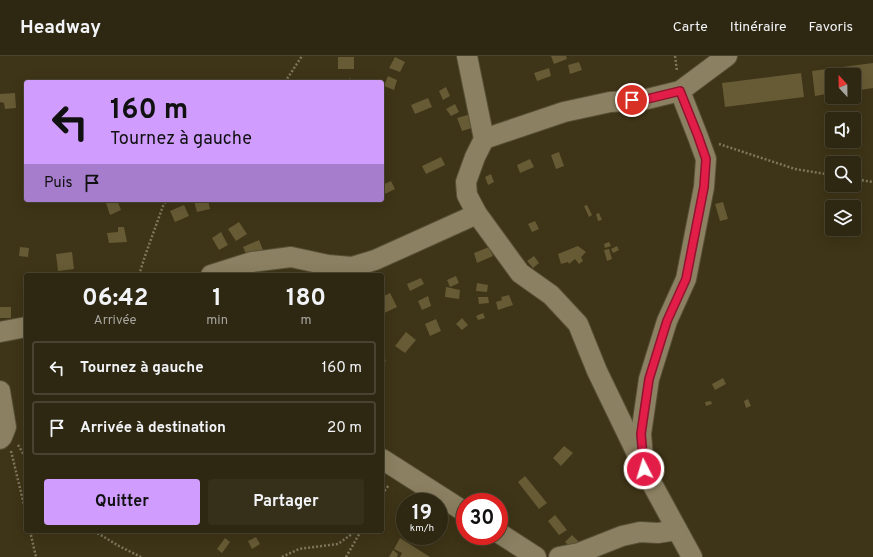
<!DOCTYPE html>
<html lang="fr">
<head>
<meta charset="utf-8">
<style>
	:root { --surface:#2e2711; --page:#362f1a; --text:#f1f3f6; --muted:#a7a59f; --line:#494431; --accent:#d09dff }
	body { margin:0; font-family:Overpass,sans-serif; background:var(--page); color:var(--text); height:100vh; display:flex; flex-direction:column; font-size:15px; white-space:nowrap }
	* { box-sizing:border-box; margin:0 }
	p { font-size:13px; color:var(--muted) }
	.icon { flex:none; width:22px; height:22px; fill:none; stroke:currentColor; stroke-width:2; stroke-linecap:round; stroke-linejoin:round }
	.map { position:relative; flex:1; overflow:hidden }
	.sheet { position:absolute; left:24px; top:217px; width:360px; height:260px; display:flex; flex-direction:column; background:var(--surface); border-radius:4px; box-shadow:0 4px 16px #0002,0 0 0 1px var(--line) }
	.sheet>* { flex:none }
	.top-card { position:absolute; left:24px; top:24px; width:360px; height:122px; border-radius:4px; box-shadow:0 4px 16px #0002,0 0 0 1px var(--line); background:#d09dff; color:#111; overflow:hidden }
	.needle { width:26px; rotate:338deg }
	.buttons { position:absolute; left:825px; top:12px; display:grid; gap:8px }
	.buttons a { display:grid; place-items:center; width:36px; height:36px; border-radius:4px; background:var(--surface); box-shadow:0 4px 16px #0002,0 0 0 1px var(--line); font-size:20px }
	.speed { position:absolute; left:396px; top:437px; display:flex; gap:8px; font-size:20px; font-weight:700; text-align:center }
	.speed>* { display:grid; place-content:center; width:52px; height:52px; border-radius:50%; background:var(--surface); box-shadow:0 4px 16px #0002,0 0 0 1px var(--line); line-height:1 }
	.speed small { font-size:10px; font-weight:400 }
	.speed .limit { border:6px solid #d22; background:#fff; color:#111 }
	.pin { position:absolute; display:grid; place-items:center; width:34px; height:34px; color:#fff; margin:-17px; border:2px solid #fff; border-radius:50%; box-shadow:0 1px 4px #0007 }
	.me { position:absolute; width:44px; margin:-22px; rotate:355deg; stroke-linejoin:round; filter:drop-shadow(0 0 3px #0008) }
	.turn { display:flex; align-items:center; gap:14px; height:84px; padding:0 20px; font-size:18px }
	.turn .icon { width:52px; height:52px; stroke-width:2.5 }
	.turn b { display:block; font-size:28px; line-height:34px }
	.then { display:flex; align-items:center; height:38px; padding:0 20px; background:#0003; gap:8px; font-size:15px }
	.eta { display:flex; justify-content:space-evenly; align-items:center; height:68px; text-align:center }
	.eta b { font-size:24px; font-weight:700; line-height:28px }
	.cta { display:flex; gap:8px; margin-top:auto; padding:8px 20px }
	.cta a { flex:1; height:46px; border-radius:4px; background:var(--accent); color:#111; font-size:16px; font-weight:700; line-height:46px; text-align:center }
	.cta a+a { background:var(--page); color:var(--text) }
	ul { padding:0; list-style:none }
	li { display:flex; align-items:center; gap:12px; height:54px; margin:0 8px 6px; padding:0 12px; border:2px solid var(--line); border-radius:4px }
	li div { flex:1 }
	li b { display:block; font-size:15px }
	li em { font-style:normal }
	header { display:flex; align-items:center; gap:24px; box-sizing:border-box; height:56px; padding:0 20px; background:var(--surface); border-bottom:1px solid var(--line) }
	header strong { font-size:19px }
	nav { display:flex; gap:22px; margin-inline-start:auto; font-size:14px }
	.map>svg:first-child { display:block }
</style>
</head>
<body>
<header>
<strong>Headway</strong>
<nav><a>Carte</a><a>Itinéraire</a><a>Favoris</a></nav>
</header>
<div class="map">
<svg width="873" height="501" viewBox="0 0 873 501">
	<rect width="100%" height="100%" fill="#3e3417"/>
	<g fill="#675b35">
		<polygon points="551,0 566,0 567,3 554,8"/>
		<rect x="338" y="1" width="16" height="12"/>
		<polygon points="395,1 405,6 400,16 389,12"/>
		<polygon points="579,6 582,14 570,18 568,9"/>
		<polygon points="873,7 873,32 854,35 854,19 832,19 832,37 815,40 812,15"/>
		<polygon points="549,12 551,20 537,25 534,17"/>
		<polygon points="801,17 804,41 725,51 722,27"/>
		<polygon points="388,20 397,24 394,34 384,30"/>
		<polygon points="350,22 354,26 346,26"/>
		<polygon points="446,31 450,40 443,44 439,35"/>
		<polygon points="15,37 16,52 5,53 4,47 0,46 0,38"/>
		<polygon points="428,42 432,51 415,58 411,49"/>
		<polygon points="455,48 459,56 451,60 446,53"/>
		<polygon points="471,58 475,71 462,75 457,62"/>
		<polygon points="559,96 564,110 556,113 551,99"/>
		<polygon points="441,101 445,109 426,118 422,110"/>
		<polygon points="530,103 534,111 520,117 517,109"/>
		<polygon points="491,118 494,126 488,129 485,121"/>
		<polygon points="391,125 395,133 383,139 382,137 382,129"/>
		<polygon points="105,144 117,144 121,154 110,159"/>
		<polygon points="199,144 208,144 210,153 197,156 194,145"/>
		<polygon points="723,146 728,163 720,165 715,148"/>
		<polygon points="184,149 189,160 175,166 170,155"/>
		<polygon points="587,149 592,159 589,161 584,150"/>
		<polygon points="599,157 602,164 598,165 596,158"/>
		<polygon points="535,165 539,173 532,176 528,168"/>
		<polygon points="239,166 247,178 236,185 228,173"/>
		<polygon points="118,171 124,171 127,186 109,187 107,177 118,176"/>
		<polygon points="221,176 228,189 219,194 212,182"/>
		<polygon points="259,184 263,194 247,200 243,191"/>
		<polygon points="609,186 611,190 605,192 604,188"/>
		<polygon points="578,190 586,196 581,201 583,205 579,208 575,203 569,208 568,206 561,208 558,198"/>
		<polygon points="617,190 619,194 613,197 611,193"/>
		<polygon points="20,191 29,192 28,201 19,200"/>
		<polygon points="489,191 493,200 477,207 474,197"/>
		<polygon points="609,193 612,203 607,205 604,194"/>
		<polygon points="72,196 74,213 58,215 56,198"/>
		<polygon points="534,200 539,207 533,212 527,205"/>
		<polygon points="456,220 459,227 450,231 447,224"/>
		<polygon points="421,222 424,228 410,235 407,228"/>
		<polygon points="477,227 488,229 487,236 476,235"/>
		<polygon points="446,231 460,234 459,243 445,241"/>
		<polygon points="390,237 397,251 382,258 382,241"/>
		<polygon points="509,239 513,249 498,254 496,246 502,244 501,241"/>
		<polygon points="428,240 431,250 422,254 418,245"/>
		<polygon points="478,241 488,241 489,247 479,248"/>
		<rect x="0" y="251" width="11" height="11"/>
		<polygon points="483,257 485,262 478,264 476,260"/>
		<polygon points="462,262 468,269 462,274 456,268"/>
		<polygon points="436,263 441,275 430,280 425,268"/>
		<polygon points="406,276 416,284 405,297 395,290"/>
		<polygon points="384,301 386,305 382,307 382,302"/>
		<polygon points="723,322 726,328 715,334 712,328"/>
		<polygon points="748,343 751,350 746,352 744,345"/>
		<polygon points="711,345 712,348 706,350 705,346"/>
		<polygon points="564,390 573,397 561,410 553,402"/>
		<polygon points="525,420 547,447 539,453 518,426"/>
		<polygon points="555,459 567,474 559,479 548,465"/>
		<polygon points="572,479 580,487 573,494 565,486"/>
		<polygon points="256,481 260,488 252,493 248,485"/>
		<polygon points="225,482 230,486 222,497 217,493"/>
		<polygon points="400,482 430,501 400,501 402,497 394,493"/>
		<polygon points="393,494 398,498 397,501 389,501"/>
	</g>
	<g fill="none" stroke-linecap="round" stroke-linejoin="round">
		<g stroke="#574f36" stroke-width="22">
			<g id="minor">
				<polyline points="467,0 484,83 475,101 466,126 467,139 477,158 520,217 551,239 578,268 597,315 639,402"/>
				<polyline points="680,35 698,81 706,103 704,131 686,223 667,265 649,323 641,378 644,413 692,501"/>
				<polyline points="484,83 564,56 610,46 643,44 680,35 727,0"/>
				<polyline points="211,219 252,206 291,201 328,209 352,211 375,204 477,158"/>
				<polyline points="0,276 26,271"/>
				<polyline points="0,335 6,371 2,381 0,383"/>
				<polyline points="382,403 465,456"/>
				<polyline points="499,477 536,501"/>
				<polyline points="559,501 579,497 622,480 640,476 658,477 677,474"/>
			</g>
		</g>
		<g stroke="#7e765d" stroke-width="2.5" stroke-dasharray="2 2" stroke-linecap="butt">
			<polyline points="675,0 677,15"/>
			<polyline points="285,26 302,0"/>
			<polyline points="719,88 795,113 832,119"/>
			<polyline points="854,123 873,126"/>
			<polyline points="139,219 145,200 163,150 166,144"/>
			<polyline points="18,389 26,402"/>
			<polyline points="11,395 26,457"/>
			<polyline points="382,438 389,429"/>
			<polyline points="30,475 36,501"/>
			<polyline points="94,475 119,490 141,501"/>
			<polyline points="282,501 299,493 338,488 356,475"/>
			<polyline points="346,501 361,475"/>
		</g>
		<use href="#minor" stroke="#8b8061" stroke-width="20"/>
	</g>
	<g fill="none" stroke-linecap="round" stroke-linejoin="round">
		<g stroke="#92132f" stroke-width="10">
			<polyline id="route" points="632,44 643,44 680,35 698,80 706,103 704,131 686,223 667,265 649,323 641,378 644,413"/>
		</g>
		<use href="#route" stroke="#e11d48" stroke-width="7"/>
	</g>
</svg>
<div class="buttons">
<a><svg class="needle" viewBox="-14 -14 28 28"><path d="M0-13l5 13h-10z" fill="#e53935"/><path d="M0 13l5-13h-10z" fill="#a7a59f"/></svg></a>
<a><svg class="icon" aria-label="sound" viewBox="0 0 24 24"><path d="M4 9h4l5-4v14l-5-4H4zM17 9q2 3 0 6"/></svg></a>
<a><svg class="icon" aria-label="search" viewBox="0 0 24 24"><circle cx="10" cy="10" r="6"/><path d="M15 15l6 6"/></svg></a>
<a><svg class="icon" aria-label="layers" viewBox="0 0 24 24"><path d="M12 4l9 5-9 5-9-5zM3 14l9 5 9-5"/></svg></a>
</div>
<div class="speed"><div>19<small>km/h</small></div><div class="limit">30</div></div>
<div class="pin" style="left:632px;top:44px;background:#d93025"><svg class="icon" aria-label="arrive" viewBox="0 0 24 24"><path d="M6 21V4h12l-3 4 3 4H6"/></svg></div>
<svg class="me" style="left:644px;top:413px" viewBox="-20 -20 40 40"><circle r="17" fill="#e11d48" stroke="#fff" stroke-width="3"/><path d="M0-11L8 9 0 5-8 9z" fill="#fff"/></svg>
<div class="top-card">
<div class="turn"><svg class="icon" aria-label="left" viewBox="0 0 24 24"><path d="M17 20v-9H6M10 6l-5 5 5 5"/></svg><div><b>160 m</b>Tournez à gauche</div></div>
<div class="then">Puis<svg class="icon" aria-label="arrive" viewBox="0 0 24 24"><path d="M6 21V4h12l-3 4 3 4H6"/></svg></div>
</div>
<section class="sheet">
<div class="eta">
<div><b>06:42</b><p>Arrivée</p></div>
<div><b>1</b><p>min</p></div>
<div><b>180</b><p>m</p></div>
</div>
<ul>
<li><svg class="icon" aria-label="left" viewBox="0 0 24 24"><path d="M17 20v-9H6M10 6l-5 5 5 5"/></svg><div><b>Tournez à gauche</b></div><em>160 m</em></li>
<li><svg class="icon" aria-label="arrive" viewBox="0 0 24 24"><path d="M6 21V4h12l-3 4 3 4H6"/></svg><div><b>Arrivée à destination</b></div><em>20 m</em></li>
</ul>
<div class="cta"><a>Quitter</a><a>Partager</a></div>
</section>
</div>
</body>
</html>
